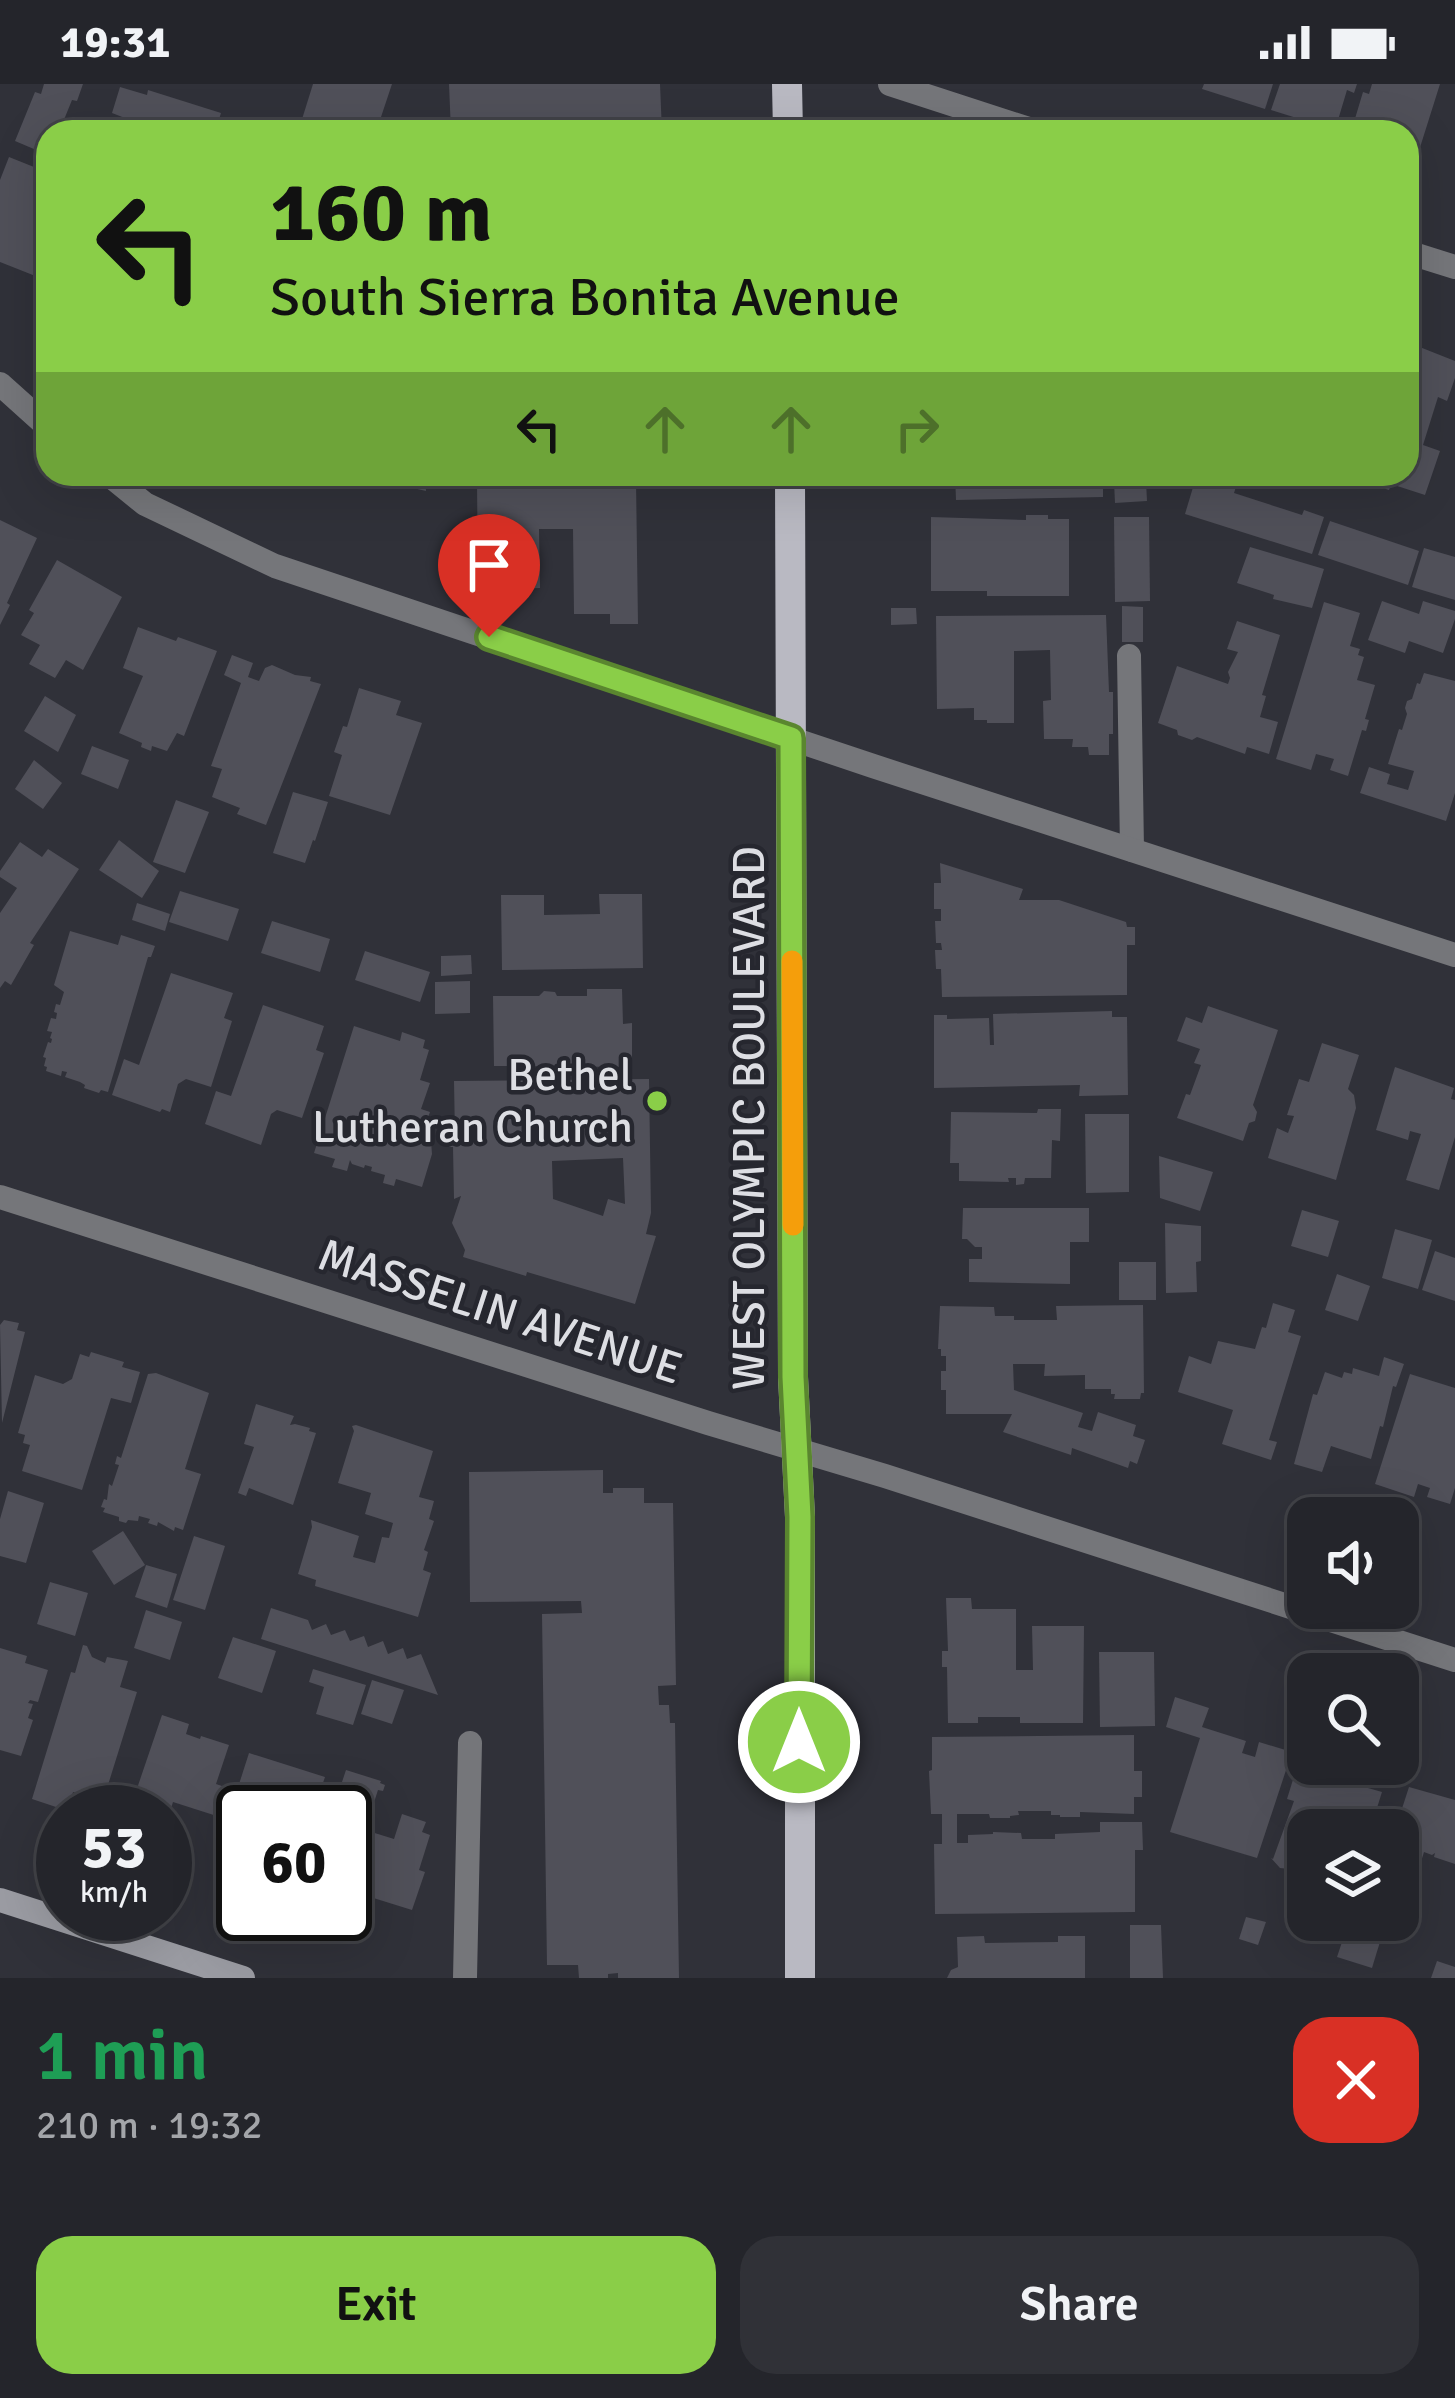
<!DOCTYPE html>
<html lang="en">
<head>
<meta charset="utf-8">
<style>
	:root { --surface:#24252b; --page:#303137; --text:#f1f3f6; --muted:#a3a5a9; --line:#414247; --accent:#8ace48 }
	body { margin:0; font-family:Signika,sans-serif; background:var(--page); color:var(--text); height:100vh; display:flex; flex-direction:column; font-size:45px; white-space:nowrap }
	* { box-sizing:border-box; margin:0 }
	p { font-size:39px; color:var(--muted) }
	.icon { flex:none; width:66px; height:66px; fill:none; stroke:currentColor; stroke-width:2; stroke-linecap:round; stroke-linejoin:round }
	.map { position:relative; height:1894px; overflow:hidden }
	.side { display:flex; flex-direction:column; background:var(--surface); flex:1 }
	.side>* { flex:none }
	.top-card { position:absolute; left:36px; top:36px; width:1383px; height:366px; border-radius:36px; box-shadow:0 12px 48px #0002,0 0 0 3px var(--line); background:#8ace48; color:#111; overflow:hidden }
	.fabs { position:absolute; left:1287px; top:1413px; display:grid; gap:24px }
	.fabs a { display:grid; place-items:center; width:132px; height:132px; border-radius:24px; background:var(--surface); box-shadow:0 12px 48px #0002,0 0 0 3px var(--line); font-size:60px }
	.speed { position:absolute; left:36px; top:1701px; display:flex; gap:24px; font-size:60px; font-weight:700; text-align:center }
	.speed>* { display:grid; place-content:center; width:156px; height:156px; border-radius:50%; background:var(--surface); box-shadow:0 12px 48px #0002,0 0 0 3px var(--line); line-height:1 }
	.speed small { font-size:30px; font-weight:400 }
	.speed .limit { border:6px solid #111; border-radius:18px; background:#fff; color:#111 }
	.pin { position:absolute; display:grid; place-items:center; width:102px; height:102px; color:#fff; margin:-123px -51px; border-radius:50% 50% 50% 0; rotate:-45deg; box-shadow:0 0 12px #0007 }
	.pin .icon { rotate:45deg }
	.me { position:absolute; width:132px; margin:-66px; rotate:0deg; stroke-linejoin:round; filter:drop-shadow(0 0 9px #0008) }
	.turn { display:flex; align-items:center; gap:42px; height:252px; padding:0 36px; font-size:54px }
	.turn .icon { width:156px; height:156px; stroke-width:2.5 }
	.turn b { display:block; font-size:84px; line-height:102px }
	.lanes { display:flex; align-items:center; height:114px; padding:0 36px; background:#0003; justify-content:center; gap:60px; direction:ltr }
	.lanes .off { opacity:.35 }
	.round { display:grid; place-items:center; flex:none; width:126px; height:126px; border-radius:36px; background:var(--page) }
	.overview { display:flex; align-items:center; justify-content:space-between; height:204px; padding:0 36px }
	h1 { font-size:72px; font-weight:600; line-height:90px; color:#1e9e55 }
	.button { display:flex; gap:24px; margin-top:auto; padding:24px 36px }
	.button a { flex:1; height:138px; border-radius:36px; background:var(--accent); color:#111; font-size:48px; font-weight:600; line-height:138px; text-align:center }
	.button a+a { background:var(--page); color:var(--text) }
	.status { display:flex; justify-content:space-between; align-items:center; height:84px; padding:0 60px; background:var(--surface); direction:ltr }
	.status svg { height:33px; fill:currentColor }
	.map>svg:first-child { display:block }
</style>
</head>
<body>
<div class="status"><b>19:31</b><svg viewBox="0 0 49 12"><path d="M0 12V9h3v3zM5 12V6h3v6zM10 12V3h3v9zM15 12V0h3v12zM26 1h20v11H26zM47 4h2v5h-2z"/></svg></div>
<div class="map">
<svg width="1455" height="1894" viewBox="0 0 1455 1894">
	<rect width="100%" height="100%" fill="#303139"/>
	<g fill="#505059" fill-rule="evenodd">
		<polygon points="44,0 83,0 77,17 72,16 59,48 48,48 48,71 15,57 35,8 41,10"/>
		<polygon points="313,0 392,0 376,48 298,48"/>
		<polygon points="449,0 660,0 662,48 451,48"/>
		<polygon points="1204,0 1273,0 1265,25 1202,5"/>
		<polygon points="1280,0 1357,0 1354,9 1347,6 1335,46 1271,26"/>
		<polygon points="1372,0 1440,0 1417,73 1407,70 1407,48 1351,48 1363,8 1369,10"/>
		<polygon points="120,3 147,11 148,6 221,29 215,48 161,48 112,29"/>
		<polygon points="9,73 34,83 38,74 48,78 48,139 40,160 48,163 48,197 0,178 0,96"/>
		<polygon points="1407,258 1455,277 1455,294 1447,317 1438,313 1423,361 1440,367 1425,411 1391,400 1389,406 1344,391 1407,390"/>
		<polygon points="389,390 425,390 426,407 387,398"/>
		<polygon points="955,390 1103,390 1103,413 956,416"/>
		<polygon points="1197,390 1240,390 1234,409 1302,431 1304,426 1324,433 1312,470 1185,430"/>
		<polygon points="636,396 638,540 610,540 610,530 574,530 573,445 539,445 540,504 507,505 507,501 478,501 477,398"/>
		<polygon points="1146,397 1147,417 1115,419 1114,398"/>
		<polygon points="1026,431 1048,431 1048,435 1069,435 1069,512 987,512 987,507 931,507 931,433 1026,436"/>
		<polygon points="1114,433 1149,433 1150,517 1115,518"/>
		<polygon points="0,436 37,454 7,519 10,521 0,541"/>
		<polygon points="1330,437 1419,467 1408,501 1318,471"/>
		<polygon points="1250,463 1324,485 1312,524 1273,515 1274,511 1237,499"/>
		<polygon points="1424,464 1455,473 1455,516 1412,503"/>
		<polygon points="57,476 122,513 83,586 66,576 55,594 29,580 40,561 21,551 34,529 29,526"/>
		<polygon points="1382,517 1419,530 1423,517 1455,527 1455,535 1443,569 1409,557 1405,569 1368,556"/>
		<polygon points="1324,518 1360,529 1350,562 1360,565 1358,571 1364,573 1357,596 1375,601 1365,635 1369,636 1366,647 1362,646 1348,692 1330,686 1334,675 1316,670 1311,686 1276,675"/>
		<polygon points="1122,522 1143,523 1143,558 1122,558"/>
		<polygon points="891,524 916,524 917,540 891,541"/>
		<polygon points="1106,531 1109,608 1113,608 1113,650 1109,650 1109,671 1089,671 1088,663 1072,663 1073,655 1044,655 1043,617 1051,616 1050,566 1014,567 1014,639 987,639 987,636 974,636 974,624 937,625 936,532"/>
		<polygon points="1237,537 1280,551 1262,611 1266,612 1260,633 1278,638 1269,670 1247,663 1245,670 1197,653 1192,656 1178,651 1177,646 1158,639 1177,582 1228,600 1230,594 1228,588 1238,568 1227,565"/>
		<polygon points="138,543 176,557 178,553 217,567 184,652 177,649 167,667 152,662 151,667 141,663 142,659 119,649 143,592 123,584"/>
		<polygon points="232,571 253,579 248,593 259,597 265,584 272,581 295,591 311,593 310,597 321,600 266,741 237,730 240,724 212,713 222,685 211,682 241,599 224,591"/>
		<polygon points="1424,589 1455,597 1455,709 1446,737 1360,709 1369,683 1390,690 1387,700 1408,706 1414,687 1388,680 1399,645 1402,646 1407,630 1405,624 1407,617 1412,615 1417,599 1420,600"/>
		<polygon points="359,604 401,617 396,631 422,639 390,731 329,712 342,671 334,668 343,642 347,643"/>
		<polygon points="45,612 76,631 58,668 24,647"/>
		<polygon points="92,662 129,676 118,705 81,690"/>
		<polygon points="34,676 62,699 43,725 15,705"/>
		<polygon points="293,708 328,718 315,757 313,756 305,779 273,769"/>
		<polygon points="176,716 209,728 185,789 153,778"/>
		<polygon points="119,756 159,787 142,814 99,786"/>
		<polygon points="20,758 42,773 48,765 79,785 30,859 34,861 11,901 5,897 0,904 0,829 17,804 0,793 0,787"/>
		<polygon points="940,779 1023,805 1019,816 1059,816 1126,838 1127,843 1135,843 1135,861 1127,861 1127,911 942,913 941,885 936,885 935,866 942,866 941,859 936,859 935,837 941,837 941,825 934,825 934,799 941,799"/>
		<polygon points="180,807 239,825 228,857 169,838"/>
		<polygon points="599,810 642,810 643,884 502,886 501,811 544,811 544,831 600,830"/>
		<polygon points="137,819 170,830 165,847 132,836"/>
		<polygon points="272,837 330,855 320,888 261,869"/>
		<polygon points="70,847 118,861 121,851 155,862 151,873 148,873 108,1008 101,1006 99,1009 84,1004 85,1001 80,998 65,993 67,988 62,987 61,992 46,987 47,983 44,982 46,974 43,973 48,958 51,959 52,955 50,954 52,948 47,947 51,934 56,935 57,929 54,928 56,920 60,921 64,908 54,901"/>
		<polygon points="365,867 430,888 420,918 355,896"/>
		<polygon points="471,871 472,890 441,892 441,872"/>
		<polygon points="171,889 233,909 224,934 232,937 211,1003 186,995 178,1000 170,1028 162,1025 160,1028 112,1011 124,975 139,981"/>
		<polygon points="470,897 470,929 435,930 435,898"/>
		<polygon points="587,905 622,905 623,940 632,939 632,983 494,982 493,912 539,912 544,907 555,908 557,912 587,912"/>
		<polygon points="263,921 324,942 316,966 324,969 302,1034 277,1026 271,1030 261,1061 205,1040 216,1007 231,1012"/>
		<polygon points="1208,922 1278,946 1253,1021 1257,1028 1255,1037 1249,1039 1243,1057 1177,1034 1186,1010 1190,1011 1201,981 1194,979 1200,965 1177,957 1186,933 1202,939"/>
		<polygon points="1112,927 1112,933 1127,933 1128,1011 1079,1012 1080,1001 934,1004 934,931 947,931 947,935 989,934 990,961 994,961 993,930"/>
		<polygon points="354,942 400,957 402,948 425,956 423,964 429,966 420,996 430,999 421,1025 430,1028 425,1042 430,1044 432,1070 422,1103 396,1095 394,1102 383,1099 385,1091 371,1087 372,1083 365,1081 364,1084 352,1080 350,1076 347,1087 332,1083 335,1075 314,1069"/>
		<polygon points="1322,959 1359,971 1348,1005 1354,1011 1356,1024 1336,1096 1268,1074 1277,1044 1288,1049 1294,1032 1287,1031 1299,995 1309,998"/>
		<polygon points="1395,983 1454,1004 1451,1015 1455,1016 1455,1053 1439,1106 1406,1096 1421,1050 1410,1047 1408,1056 1376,1046"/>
		<path d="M 649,995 L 651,1129 L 646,1150 L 656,1152 L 635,1220 L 527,1188 L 526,1192 L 463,1173 L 465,1166 L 452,1139 L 461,1112 L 454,1115 L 453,1063 L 449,1063 L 449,1054 L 455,1053 L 454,997 ZM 623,1074 L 625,1120 L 608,1115 L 603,1132 L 553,1115 L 552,1077 Z"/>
		<polygon points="1038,1025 1061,1025 1060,1057 1052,1056 1051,1094 1025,1094 1024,1100 1016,1101 1016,1094 1008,1094 1009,1098 959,1097 959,1079 950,1079 951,1028 1037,1029"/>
		<polygon points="1085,1030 1129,1030 1129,1108 1086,1109"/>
		<polygon points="1159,1072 1213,1088 1200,1127 1160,1114"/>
		<polygon points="963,1124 1089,1124 1089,1158 1070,1158 1070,1200 969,1198 969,1175 982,1175 982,1163 975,1163 967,1155 962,1155"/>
		<polygon points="1302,1126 1339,1137 1328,1173 1291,1162"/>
		<polygon points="1165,1139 1201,1142 1201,1177 1196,1178 1197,1208 1166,1209"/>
		<polygon points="1395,1145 1432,1156 1418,1205 1382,1194"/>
		<polygon points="1435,1167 1455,1174 1455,1217 1422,1206"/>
		<rect x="1119" y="1178" width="37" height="38"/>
		<polygon points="1337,1190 1370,1202 1358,1237 1325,1226"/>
		<polygon points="1273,1219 1295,1226 1288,1248 1301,1252 1269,1356 1277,1358 1271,1376 1222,1360 1233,1326 1178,1308 1189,1272 1211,1280 1218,1257 1255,1265 1262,1243 1266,1244"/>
		<polygon points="1143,1221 1144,1309 1141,1309 1140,1315 1114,1315 1115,1310 1111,1310 1111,1305 1085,1305 1085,1291 1044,1292 1045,1280 1013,1280 1014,1306 1083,1329 1078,1343 1092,1347 1098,1328 1136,1341 1133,1352 1145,1356 1137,1380 1130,1377 1128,1384 1072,1364 1071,1371 1003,1348 1012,1330 946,1330 946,1306 941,1306 941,1287 946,1287 946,1272 941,1272 941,1265 938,1265 940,1222 994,1223 995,1232 1014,1232 1014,1236 1057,1236 1056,1222"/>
		<polygon points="4,1236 19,1239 17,1246 25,1248 2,1339 0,1241"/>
		<polygon points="91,1268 124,1278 122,1283 140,1288 131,1319 111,1314 82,1406 22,1387 30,1361 23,1359 25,1351 18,1349 35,1291 63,1300 72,1295 80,1270 89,1273"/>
		<polygon points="1384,1273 1404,1280 1396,1303 1393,1302 1383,1343 1380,1342 1371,1375 1331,1362 1322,1388 1294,1380 1313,1310 1317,1311 1325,1288 1342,1294 1344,1288 1352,1290 1353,1284 1379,1292"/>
		<polygon points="156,1289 209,1309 185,1385 201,1390 183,1446 175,1443 174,1447 158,1438 157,1442 148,1439 150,1435 139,1432 138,1437 128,1436 126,1439 119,1437 119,1433 103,1428 105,1424 101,1423 104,1415 107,1416 109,1400 112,1402 119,1381 115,1380 117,1372 121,1374 148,1290"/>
		<polygon points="1410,1290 1455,1304 1455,1404 1450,1420 1427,1413 1430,1404 1418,1400 1414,1413 1375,1400"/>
		<polygon points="256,1320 294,1332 290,1341 295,1340 310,1344 309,1347 316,1349 293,1421 249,1404 246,1412 238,1409 254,1363 244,1360"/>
		<polygon points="356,1341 433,1367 419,1413 434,1417 429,1435 434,1437 424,1466 428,1468 423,1486 431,1489 418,1533 315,1502 316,1496 298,1490 312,1443 311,1436 359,1452 353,1473 375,1479 382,1453 389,1454 393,1439 365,1430 371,1409 338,1399 354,1347 352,1342"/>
		<polygon points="603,1386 603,1409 613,1409 613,1404 644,1404 644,1419 673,1419 676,1601 658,1602 659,1621 669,1621 670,1639 675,1639 679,1894 618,1894 618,1889 608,1890 608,1894 579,1894 578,1881 547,1881 542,1530 582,1529 581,1517 470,1518 469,1388"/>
		<polygon points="8,1407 44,1419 26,1479 0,1472 0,1435"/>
		<polygon points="123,1447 145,1481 114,1501 92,1467"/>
		<polygon points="194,1452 225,1462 205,1526 173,1516"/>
		<polygon points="146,1481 177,1490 167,1524 135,1513"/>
		<polygon points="50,1498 88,1509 75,1552 37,1540"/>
		<polygon points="946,1514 971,1514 972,1525 1016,1525 1016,1586 1033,1586 1032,1542 1084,1542 1083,1639 1020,1639 1020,1633 978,1633 978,1639 948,1639 947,1583 942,1583 942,1567 948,1567"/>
		<polygon points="271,1524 308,1536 312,1546 326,1540 331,1551 345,1546 350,1557 364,1552 368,1563 383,1557 388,1570 403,1564 407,1575 421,1570 438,1611 261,1555"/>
		<polygon points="146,1526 182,1538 170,1576 134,1564"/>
		<polygon points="233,1553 276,1567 262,1609 218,1594"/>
		<polygon points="83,1561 87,1562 92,1573 105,1579 107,1573 128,1577 120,1603 137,1608 103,1717 73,1708 68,1727 32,1715 71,1588 75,1589"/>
		<polygon points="0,1564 27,1572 25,1579 48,1586 38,1618 30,1616 28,1619 33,1620 28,1634 33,1636 21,1672 0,1666"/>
		<polygon points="1099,1568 1154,1568 1155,1642 1100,1643"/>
		<polygon points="313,1585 366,1601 353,1641 316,1630 324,1603 309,1598"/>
		<polygon points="372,1596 404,1606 392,1640 361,1630"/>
		<polygon points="1175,1613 1209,1624 1202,1643 1246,1657 1242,1669 1255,1673 1259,1658 1292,1668 1257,1774 1170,1748 1200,1654 1166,1643"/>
		<polygon points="162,1631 189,1640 186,1650 200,1655 201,1652 229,1661 216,1700 231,1705 223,1734 173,1718 166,1740 165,1728 129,1728"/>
		<polygon points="1134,1651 1134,1687 1142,1687 1142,1713 1134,1713 1134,1730 1080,1728 1080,1733 1060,1733 1060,1731 1051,1731 1051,1727 1018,1727 1019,1731 1010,1732 1010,1734 990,1734 989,1730 957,1730 957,1759 968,1759 968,1751 993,1750 993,1748 1021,1749 1022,1755 1055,1755 1055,1750 1100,1748 1100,1738 1142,1738 1143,1766 1135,1766 1135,1828 935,1830 934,1760 942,1760 942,1730 931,1730 929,1687 932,1686 932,1653"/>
		<polygon points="249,1669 325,1693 313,1728 243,1728 243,1780 216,1772"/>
		<polygon points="1300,1673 1308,1675 1308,1680 1331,1683 1325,1700 1331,1701 1337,1683 1371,1694 1368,1704 1382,1708 1370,1746 1308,1746 1308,1787 1280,1784 1271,1774 1273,1775 1294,1717 1287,1715"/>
		<polygon points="346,1686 381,1697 380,1699 385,1701 383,1707 378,1706 365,1746 394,1755 402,1730 426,1738 422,1748 430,1751 419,1786 425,1788 412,1826 367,1812 364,1821 345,1815 345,1728 332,1728"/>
		<polygon points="1409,1703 1455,1716 1455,1780 1434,1773 1435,1769 1432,1771 1424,1768 1415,1797 1398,1792 1398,1746 1395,1746"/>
		<polygon points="1307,1822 1308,1836 1343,1836 1337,1857 1300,1844"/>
		<polygon points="1246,1833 1266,1838 1258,1861 1239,1855"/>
		<polygon points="1349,1837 1383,1848 1372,1884 1337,1873"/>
		<polygon points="1130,1841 1161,1841 1163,1894 1130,1894"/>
		<polygon points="984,1852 985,1859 1058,1858 1058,1852 1085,1852 1085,1894 947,1894 951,1886 958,1883 957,1853"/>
		<polygon points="1437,1877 1455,1883 1455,1894 1431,1894"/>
	</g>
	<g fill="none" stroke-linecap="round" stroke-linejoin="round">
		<g stroke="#75767a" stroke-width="24">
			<polyline points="1129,572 1132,766"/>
			<polyline points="465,1894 470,1659"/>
		</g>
		<g stroke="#75767a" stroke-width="24">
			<polyline points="890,0 1038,48"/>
			<polyline points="1407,168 1455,183"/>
			<polyline points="0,300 48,343"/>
			<polyline points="108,390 145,420 275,482 873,682 1455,871"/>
			<polyline points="0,1113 708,1339 885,1392 1455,1576"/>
		</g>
		<polyline stroke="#9b9ca3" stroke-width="24" points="0,1816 243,1894"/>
		<g stroke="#b9b9c2" stroke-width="30">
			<polyline points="787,0 788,48"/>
			<polyline points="790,390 793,1293 800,1433 800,1894"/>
		</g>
	</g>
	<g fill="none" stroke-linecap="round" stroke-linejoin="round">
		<g stroke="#5a862f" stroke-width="30">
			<polyline id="route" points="489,553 791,654 793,1293 800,1433 799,1658"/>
		</g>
		<use href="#route" stroke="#8ace48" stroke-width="21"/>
		<polyline stroke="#f59e0b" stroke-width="21" points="792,877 793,1141"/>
	</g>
	<circle fill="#8ace48" stroke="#26272f" stroke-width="4.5" cx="657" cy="1017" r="12"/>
	<g text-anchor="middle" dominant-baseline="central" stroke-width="9" stroke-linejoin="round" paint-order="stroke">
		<g font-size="45" fill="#dddee3" stroke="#26272f" text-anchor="end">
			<text x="633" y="991">Bethel<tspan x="633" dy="52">Lutheran Church</tspan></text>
		</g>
		<g font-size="45" fill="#dddee3" stroke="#26272f">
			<text transform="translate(749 1034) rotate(-90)">WEST OLYMPIC BOULEVARD</text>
			<text transform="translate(500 1228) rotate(18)">MASSELIN AVENUE</text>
		</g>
	</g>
</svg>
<div class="fabs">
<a><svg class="icon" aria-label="sound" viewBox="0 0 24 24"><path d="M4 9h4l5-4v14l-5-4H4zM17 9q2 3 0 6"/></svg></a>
<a><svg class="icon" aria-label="search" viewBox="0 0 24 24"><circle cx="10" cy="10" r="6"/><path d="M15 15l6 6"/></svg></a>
<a><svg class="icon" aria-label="layers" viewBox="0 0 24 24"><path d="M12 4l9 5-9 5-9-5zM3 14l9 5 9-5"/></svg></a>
</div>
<div class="speed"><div>53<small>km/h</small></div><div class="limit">60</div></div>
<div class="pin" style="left:489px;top:553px;background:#d93025"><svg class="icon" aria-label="arrive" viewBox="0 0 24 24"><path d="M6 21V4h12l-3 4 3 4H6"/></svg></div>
<svg class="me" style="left:799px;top:1658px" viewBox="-20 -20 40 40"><circle r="17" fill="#8ace48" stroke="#fff" stroke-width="3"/><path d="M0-11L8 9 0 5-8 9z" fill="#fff"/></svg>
<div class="top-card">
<div class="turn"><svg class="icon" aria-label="left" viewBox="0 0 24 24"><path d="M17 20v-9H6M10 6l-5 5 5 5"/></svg><div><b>160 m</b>South Sierra Bonita Avenue</div></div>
<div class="lanes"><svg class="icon" aria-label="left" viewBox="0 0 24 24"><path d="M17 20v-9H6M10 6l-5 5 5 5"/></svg><svg class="icon off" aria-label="ahead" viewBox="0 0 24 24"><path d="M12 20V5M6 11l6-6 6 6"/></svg><svg class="icon off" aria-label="ahead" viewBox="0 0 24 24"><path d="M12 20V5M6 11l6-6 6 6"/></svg><svg class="icon off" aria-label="right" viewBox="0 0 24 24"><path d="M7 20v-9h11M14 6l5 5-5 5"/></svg></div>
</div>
</div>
<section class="side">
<div class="overview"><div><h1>1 min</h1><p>210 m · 19:32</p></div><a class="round" style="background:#d93025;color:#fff"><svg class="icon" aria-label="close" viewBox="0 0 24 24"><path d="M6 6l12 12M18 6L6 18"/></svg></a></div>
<div class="button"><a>Exit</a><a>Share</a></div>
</section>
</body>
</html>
